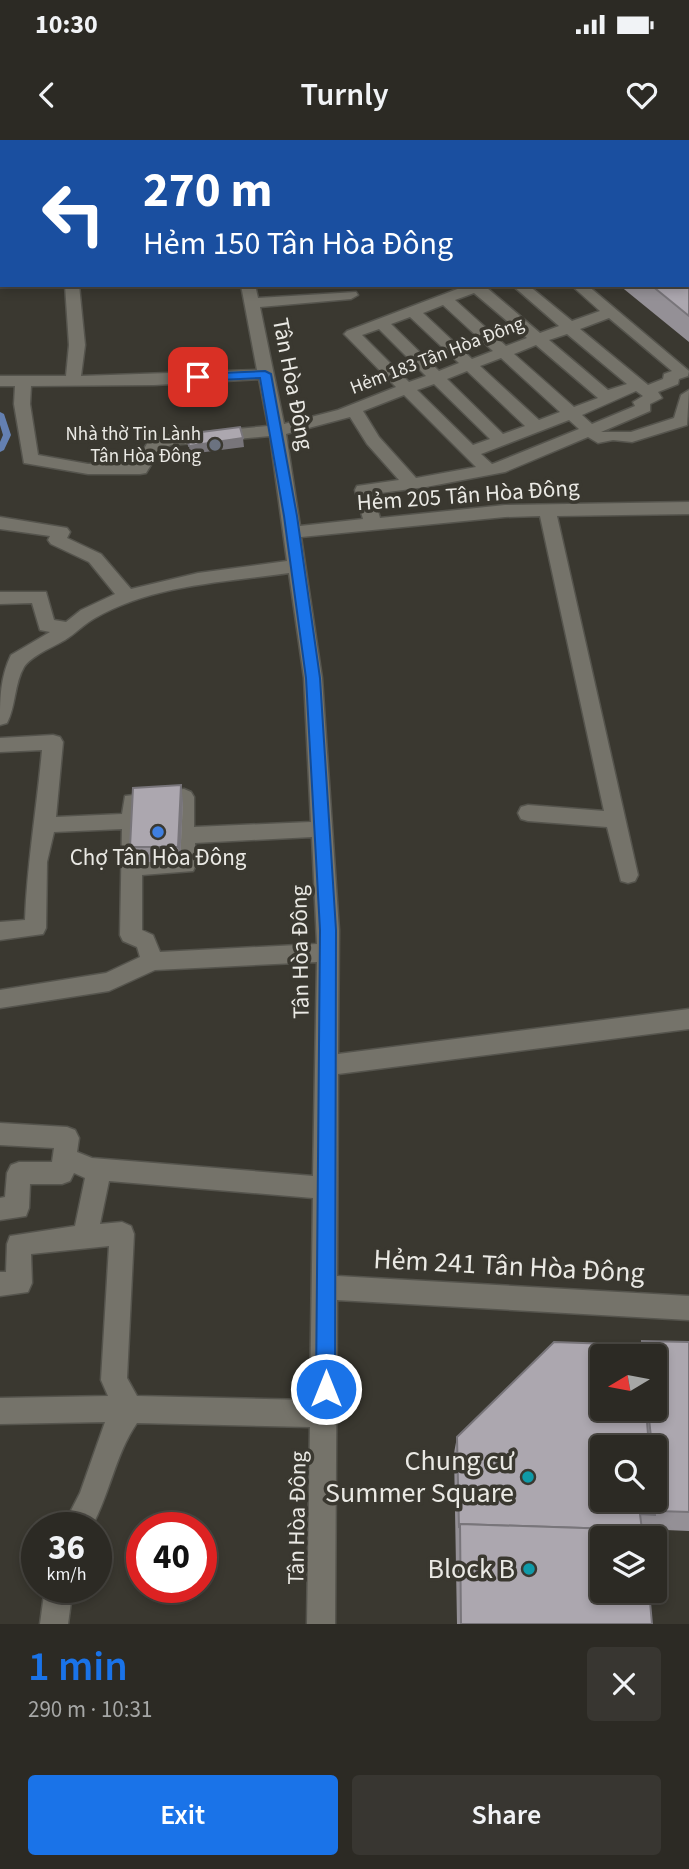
<!DOCTYPE html>
<html lang="en">
<head>
<meta charset="utf-8">
<style>
	:root { --surface:#2c2a24; --page:#383631; --text:#f1f3f6; --muted:#a6a7a6; --line:#484641; --accent:#1a73e8 }
	body { margin:0; font-family:"Source Sans 3",sans-serif; background:var(--page); color:var(--text); height:100vh; display:flex; flex-direction:column; font-size:26px; white-space:nowrap }
	* { box-sizing:border-box; margin:0 }
	p { font-size:23px; color:var(--muted) }
	.icon { flex:none; width:38px; height:38px; fill:none; stroke:currentColor; stroke-width:2; stroke-linecap:round; stroke-linejoin:round }
	.map { position:relative; height:1484px; overflow:hidden }
	.drawer { display:flex; flex-direction:column; background:var(--surface); flex:1 }
	.drawer>* { flex:none }
	.guide { position:absolute; left:0px; top:0px; width:690px; height:147px; box-shadow:0 4px 10px #0003,0 0 0 2px var(--line); background:#1a4fa0; color:#fff; overflow:hidden }
	.needle { width:46px; rotate:260deg }
	.controls { position:absolute; left:590px; top:1204px; display:grid; gap:14px }
	.controls a { display:grid; place-items:center; width:77px; height:77px; border-radius:7px; background:var(--surface); box-shadow:0 4px 10px #0003,0 0 0 2px var(--line); font-size:35px }
	.speed { position:absolute; left:21px; top:1372px; display:flex; gap:14px; font-size:35px; font-weight:700; text-align:center }
	.speed>* { display:grid; place-content:center; width:91px; height:91px; border-radius:50%; background:var(--surface); box-shadow:0 4px 10px #0003,0 0 0 2px var(--line); line-height:1 }
	.speed small { font-size:18px; font-weight:400 }
	.speed .limit { border:10px solid #d22; background:#fff; color:#111 }
	.pin { position:absolute; display:grid; place-items:center; width:60px; height:60px; color:#fff; margin:-30px; border-radius:14px; box-shadow:0 4px 10px #0006 }
	.me { position:absolute; width:77px; margin:-38px; rotate:0deg; stroke-linejoin:round; filter:drop-shadow(0 0 5px #0008) }
	.turn { display:flex; align-items:center; gap:24px; height:147px; padding:0 28px; font-size:32px }
	.turn .icon { width:91px; height:91px; stroke-width:2.5 }
	.turn b { display:block; font-size:49px; line-height:60px }
	.round { display:grid; place-items:center; flex:none; width:74px; height:74px; border-radius:7px; background:var(--page) }
	.headline { display:flex; align-items:center; justify-content:space-between; height:119px; padding:0 28px }
	h1 { font-size:42px; font-weight:600; line-height:52px; color:var(--accent) }
	.cta { display:flex; gap:14px; margin-top:auto; padding:14px 28px }
	.cta a { flex:1; height:80px; border-radius:7px; background:var(--accent); color:#fff; font-size:28px; font-weight:600; line-height:80px; text-align:center }
	.cta a+a { background:var(--page); color:var(--text) }
	.status { display:flex; justify-content:space-between; align-items:center; height:49px; padding:0 35px; background:var(--surface); direction:ltr }
	.status svg { height:19px; fill:currentColor }
	header { display:flex; justify-content:space-between; align-items:center; height:91px; padding:0 28px; background:var(--surface); font-size:32px; font-weight:600 }
	.map>svg:first-child { display:block }
</style>
</head>
<body>
<div class="status"><b>10:30</b><svg viewBox="0 0 49 12"><path d="M0 12V9h3v3zM5 12V6h3v6zM10 12V3h3v9zM15 12V0h3v12zM26 1h20v11H26zM47 4h2v5h-2z"/></svg></div>
<header><svg class="icon" aria-label="back" viewBox="0 0 24 24"><path d="M15 5l-7 7 7 7"/></svg>Turnly<svg class="icon" aria-label="heart" viewBox="0 0 24 24"><path d="M12 20l-8-8c-3-5 5-10 8-4 3-6 11-1 8 4z"/></svg></header>
<div class="map">
<svg width="689" height="1484" viewBox="0 0 689 1484">
	<rect width="100%" height="100%" fill="#3a3830"/>
	<g fill="none" stroke-linecap="round" stroke-linejoin="round">
		<g fill="#6480b1" fill-rule="evenodd">
			<polygon points="151,0 158,0 156,2 149,2"/>
			<polygon points="2,38 2,45 0,46 0,39"/>
			<rect x="0" y="108" width="2" height="6"/>
			<polygon points="0,272 4,274 11,295 4,310 0,312 0,302 3,295 0,285"/>
		</g>
		<g stroke="#55544d" stroke-width="3">
			<g id="minor">
				<polygon points="250,0 265,0 266,2 252,2"/>
				<polygon points="342,0 358,0 359,2 344,2"/>
				<polygon points="429,0 445,0 446,2 431,2"/>
				<polygon points="683,0 689,0 689,6 688,2 682,2"/>
				<path d="M 65,145 L 79,145 L 85,205 L 81,236 L 257,230 L 241,145 L 255,145 L 258,158 L 356,152 L 358,155 L 351,159 L 260,167 L 284,284 L 338,270 L 396,247 L 347,197 L 344,194 L 347,191 L 468,145 L 489,145 L 487,148 L 540,193 L 559,186 L 512,145 L 528,145 L 572,181 L 600,171 L 571,145 L 587,145 L 689,231 L 688,236 L 679,239 L 678,244 L 658,252 L 662,258 L 650,264 L 650,271 L 601,292 L 631,292 L 674,278 L 681,255 L 689,250 L 687,285 L 632,302 L 613,300 L 598,303 L 588,297 L 505,332 L 426,347 L 373,354 L 380,378 L 505,365 L 689,362 L 689,374 L 557,376 L 638,735 L 635,741 L 628,743 L 621,741 L 607,687 L 528,681 L 521,679 L 518,673 L 521,667 L 528,665 L 604,671 L 540,376 L 505,377 L 301,397 L 322,538 L 339,790 L 338,914 L 689,869 L 689,889 L 338,934 L 337,1136 L 689,1156 L 689,1180 L 337,1160 L 335,1484 L 307,1484 L 310,1287 L 137,1283 C 115,1315 110,1354 91,1388 L 62,1388 L 80,1353 L 105,1282 L 0,1284 L 0,1258 L 108,1256 L 101,1240 L 109,1106 L 31,1114 L 32,1143 L 28,1152 L 0,1156 L 0,1132 L 6,1132 L 7,1104 L 10,1096 L 75,1086 L 85,1038 L 74,1033 L 70,1041 L 62,1044 L 30,1044 L 29,1068 L 26,1076 L 0,1080 L 0,1058 L 5,1057 L 7,1033 L 11,1025 L 19,1022 L 52,1022 L 54,1008 L 0,1005 L 0,983 L 67,987 L 75,990 L 79,998 L 77,1012 L 92,1018 L 313,1036 L 317,822 L 155,830 L 109,851 L 0,868 L 0,850 L 106,833 L 140,817 L 137,807 L 123,801 L 120,795 L 122,689 L 54,692 L 47,722 L 46,788 L 43,794 L 0,800 L 0,782 L 25,780 C 27,723 37,667 42,610 L 0,612 L 0,598 L 53,595 L 60,597 L 63,602 L 56,677 L 122,674 L 125,656 L 184,649 L 191,652 L 194,657 L 194,687 L 311,682 L 304,538 L 289,433 C 225,442 152,445 95,478 C 84,484 75,494 65,500 C 53,507 31,516 24,527 C 14,544 16,566 7,583 L 0,585 C 0,559 0,538 11,515 L 50,492 L 40,490 L 32,463 L 0,464 L 0,452 L 46,452 L 54,480 L 66,482 L 81,470 L 115,454 L 89,422 L 51,404 L 48,400 L 50,396 L 0,389 L 0,377 L 67,388 L 70,392 L 67,398 L 101,414 L 131,449 L 198,433 L 287,421 L 270,296 L 171,305 L 160,310 L 146,333 L 140,334 L 88,334 L 24,323 L 14,264 L 15,246 L 0,246 L 0,236 L 66,236 L 69,205 ZM 474,153 L 527,198 L 506,206 L 455,160 ZM 443,165 L 493,211 L 472,219 L 423,173 ZM 410,177 L 459,223 L 439,231 L 391,184 ZM 609,178 L 672,231 L 664,234 L 663,239 L 648,245 L 580,189 ZM 379,189 L 426,236 L 409,242 L 362,195 ZM 567,194 L 627,244 L 608,250 L 549,200 ZM 536,205 L 598,258 L 574,267 L 514,214 ZM 501,218 L 560,272 L 539,280 L 480,226 ZM 467,231 L 525,286 L 503,294 L 447,239 ZM 259,239 L 268,286 L 162,296 L 148,302 L 135,324 L 88,324 L 38,315 L 30,264 L 31,246 L 154,245 ZM 434,244 L 490,299 L 473,305 L 417,250 ZM 636,251 L 643,256 L 633,262 L 635,266 L 592,284 L 582,275 ZM 404,255 L 476,327 L 416,338 L 379,297 L 363,271 ZM 350,277 L 367,304 L 399,340 L 357,346 L 355,350 L 363,379 L 300,386 L 286,294 ZM 569,280 L 579,289 L 495,323 L 492,324 L 481,314 ZM 174,665 L 175,717 L 142,718 L 142,668 ZM 312,697 L 317,804 L 160,812 L 153,795 L 142,790 L 142,735 L 193,731 L 196,725 L 195,703 ZM 109,1041 L 313,1058 L 310,1260 L 137,1256 L 127,1238 L 134,1094 L 131,1086 L 122,1082 L 100,1084 Z"/>
				<polygon points="45,1447 73,1447 68,1484 40,1484"/>
			</g>
		</g>
		<use href="#minor" fill="#75736a" fill-rule="evenodd"/>
	</g>
	<g fill="#949096" fill-rule="evenodd">
		<polygon points="689,139 689,202 619,145 688,145"/>
		<polygon points="183,661 180,722 132,722 130,707"/>
		<path d="M 642,1201 L 689,1202 L 689,1391 L 642,1389 L 644,1390 L 645,1398 L 602,1398 L 602,1451 L 649,1451 L 652,1484 L 457,1484 L 454,1313 L 457,1297 L 554,1202 L 640,1205 ZM 642,1201 L 643,1216 L 654,1216 L 654,1269 L 602,1269 L 602,1216 L 643,1216 ZM 602,1307 L 654,1307 L 654,1360 L 602,1360 Z"/>
	</g>
	<g fill="#78757a">
		<rect x="688" y="65" width="1" height="25"/>
		<polygon points="243,298 244,307 190,314 189,306"/>
		<polygon points="181,645 183,661 180,722 178,707"/>
	</g>
	<g fill="#aca7af" stroke="#78757a" stroke-width="2">
		<polygon points="448,0 463,0 467,2 445,2"/>
		<polygon points="689,35 689,65 688,65 688,36"/>
		<polygon points="688,138 689,139 689,176 651,145 688,145"/>
		<polygon points="240,287 243,298 189,306 186,294"/>
		<polygon points="181,645 178,707 130,707 133,648"/>
		<polygon points="642,1201 689,1202 689,1372 657,1371 654,1340 654,1307 652,1307 648,1269 654,1269 654,1216 643,1216"/>
		<polygon points="554,1202 640,1205 641,1216 602,1216 602,1269 646,1269 649,1307 602,1307 602,1360 654,1360 655,1375 640,1374 642,1390 460,1384 459,1388 457,1297"/>
		<polygon points="460,1384 644,1390 645,1398 602,1398 602,1451 649,1451 652,1484 461,1484"/>
	</g>
	<polygon fill="#1a73e8" stroke="#114b97" stroke-width="2" points="265,231 271,234 297,376 320,538 336,790 335,1249 333,1256 326,1259 318,1256 316,1249 320,790 306,538 284,376 260,238 198,241 192,237 198,234"/>
	<circle fill="#6b7280" stroke="#3a3830" stroke-width="2.5" cx="215" cy="305" r="7"/>
	<circle fill="#3f7fe0" stroke="#3a3830" stroke-width="2.5" cx="158" cy="692" r="7"/>
	<g fill="#0f9aa8" stroke="#3a3830" stroke-width="2.5">
		<circle cx="528" cy="1337" r="7"/>
		<circle cx="529" cy="1429" r="7"/>
	</g>
	<g text-anchor="middle" dominant-baseline="central" stroke-width="7" stroke-linejoin="round" paint-order="stroke">
		<g font-size="19" fill="#eae9e4" stroke="#3a3830">
			<text transform="translate(437 216) rotate(-21)">Hẻm 183 Tân Hòa Đông</text>
		</g>
		<g font-size="19" fill="#eae9e4" stroke="#3a3830" text-anchor="end">
			<text x="201" y="294">Nhà thờ Tin Lành<tspan x="201" dy="22">Tân Hòa Đông</tspan></text>
		</g>
		<g font-size="23" fill="#eae9e4" stroke="#3a3830">
			<text transform="translate(293 244) rotate(79)">Tân Hòa Đông</text>
			<text transform="translate(468 355) rotate(-4)">Hẻm 205 Tân Hòa Đông</text>
			<text transform="translate(300 812) rotate(-91)">Tân Hòa Đông</text>
			<text transform="translate(297 1378) rotate(-89)">Tân Hòa Đông</text>
		</g>
		<g font-size="23" fill="#eae9e4" stroke="#3a3830">
			<text x="158" y="717">Chợ Tân Hòa Đông</text>
		</g>
		<g font-size="28" fill="#eae9e4" stroke="#3a3830">
			<text transform="translate(509 1126) rotate(3)">Hẻm 241 Tân Hòa Đông</text>
		</g>
		<g font-size="28" fill="#eae9e4" stroke="#3a3830" text-anchor="end">
			<text x="514" y="1321">Chung cư<tspan x="514" dy="32">Summer Square</tspan></text>
			<text x="515" y="1429">Block B</text>
		</g>
	</g>
</svg>
<div class="controls">
<a><svg class="needle" viewBox="-14 -14 28 28"><path d="M0-13l5 13h-10z" fill="#e53935"/><path d="M0 13l5-13h-10z" fill="#a6a7a6"/></svg></a>
<a><svg class="icon" aria-label="search" viewBox="0 0 24 24"><circle cx="10" cy="10" r="6"/><path d="M15 15l6 6"/></svg></a>
<a><svg class="icon" aria-label="layers" viewBox="0 0 24 24"><path d="M12 4l9 5-9 5-9-5zM3 14l9 5 9-5"/></svg></a>
</div>
<div class="speed"><div>36<small>km/h</small></div><div class="limit">40</div></div>
<div class="pin" style="left:198px;top:237px;background:#d93025"><svg class="icon" aria-label="arrive" viewBox="0 0 24 24"><path d="M6 21V4h12l-3 4 3 4H6"/></svg></div>
<svg class="me" style="left:326px;top:1249px" viewBox="-20 -20 40 40"><circle r="17" fill="#1a73e8" stroke="#fff" stroke-width="3"/><path d="M0-11L8 9 0 5-8 9z" fill="#fff"/></svg>
<div class="guide">
<div class="turn"><svg class="icon" aria-label="left" viewBox="0 0 24 24"><path d="M17 20v-9H6M10 6l-5 5 5 5"/></svg><div><b>270 m</b>Hẻm 150 Tân Hòa Đông</div></div>
</div>
</div>
<section class="drawer">
<div class="headline"><div><h1>1 min</h1><p>290 m · 10:31</p></div><a class="round"><svg class="icon" aria-label="close" viewBox="0 0 24 24"><path d="M6 6l12 12M18 6L6 18"/></svg></a></div>
<div class="cta"><a>Exit</a><a>Share</a></div>
</section>
</body>
</html>
